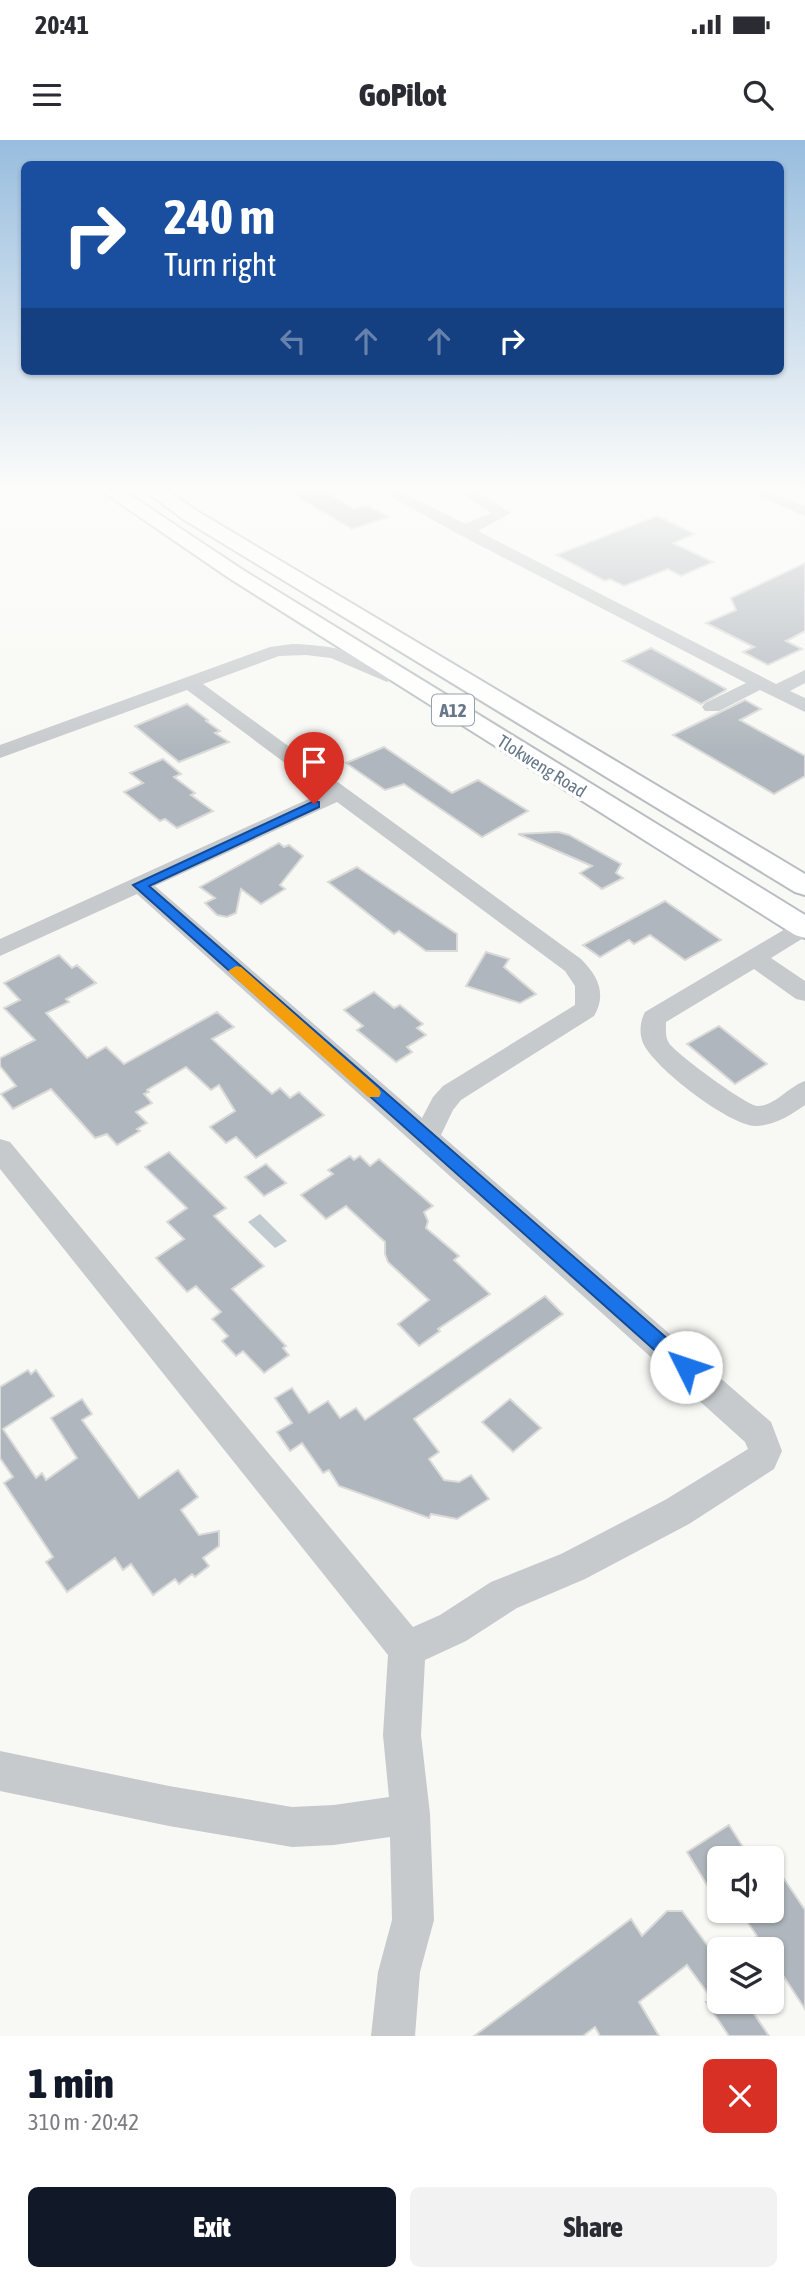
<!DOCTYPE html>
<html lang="en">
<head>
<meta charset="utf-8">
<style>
	:root { --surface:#fff; --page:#f2f2f3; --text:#2b2b33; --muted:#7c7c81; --accent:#111827 }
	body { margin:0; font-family:"Asap Condensed",sans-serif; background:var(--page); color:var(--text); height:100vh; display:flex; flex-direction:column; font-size:26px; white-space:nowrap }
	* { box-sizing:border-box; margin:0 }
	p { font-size:23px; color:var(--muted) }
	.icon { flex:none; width:38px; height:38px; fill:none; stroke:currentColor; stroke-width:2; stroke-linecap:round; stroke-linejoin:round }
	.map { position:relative; height:1896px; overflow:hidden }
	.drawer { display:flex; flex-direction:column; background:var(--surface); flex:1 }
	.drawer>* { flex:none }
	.banner { position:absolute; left:21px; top:21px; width:763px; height:214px; border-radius:10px; box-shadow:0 2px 5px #0004; background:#1a4fa0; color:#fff; overflow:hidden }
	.fabs { position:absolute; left:707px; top:1706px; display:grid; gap:14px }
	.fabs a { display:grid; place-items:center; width:77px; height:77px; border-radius:10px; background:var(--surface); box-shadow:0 2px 5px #0004; font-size:35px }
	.pin { position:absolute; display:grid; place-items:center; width:60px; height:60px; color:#fff; margin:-72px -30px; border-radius:50% 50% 50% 0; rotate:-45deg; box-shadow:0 0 7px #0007 }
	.pin .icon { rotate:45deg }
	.me { position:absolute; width:77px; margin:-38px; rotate:311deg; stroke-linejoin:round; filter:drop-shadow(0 0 5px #0008) }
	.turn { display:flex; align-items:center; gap:24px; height:147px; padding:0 28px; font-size:32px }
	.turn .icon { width:91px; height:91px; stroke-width:2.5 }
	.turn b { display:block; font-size:49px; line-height:60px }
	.lanes { display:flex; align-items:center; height:66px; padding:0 28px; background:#0003; justify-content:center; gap:35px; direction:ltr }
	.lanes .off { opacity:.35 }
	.round { display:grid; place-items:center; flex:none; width:74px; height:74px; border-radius:10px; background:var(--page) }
	.summary { display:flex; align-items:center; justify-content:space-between; height:119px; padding:0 28px }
	h1 { font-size:42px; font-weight:800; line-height:52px; color:var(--accent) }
	.cta { display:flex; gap:14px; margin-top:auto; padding:14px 28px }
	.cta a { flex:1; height:80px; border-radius:10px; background:var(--accent); color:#fff; font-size:28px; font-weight:800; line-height:80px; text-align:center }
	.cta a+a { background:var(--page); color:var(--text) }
	.status { display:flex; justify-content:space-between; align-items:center; height:49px; padding:0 35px; background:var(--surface); direction:ltr }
	.status svg { height:19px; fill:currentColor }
	header { display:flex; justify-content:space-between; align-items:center; height:91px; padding:0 28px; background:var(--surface); font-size:32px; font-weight:800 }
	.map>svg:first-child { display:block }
</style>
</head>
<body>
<div class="status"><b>20:41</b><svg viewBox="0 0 49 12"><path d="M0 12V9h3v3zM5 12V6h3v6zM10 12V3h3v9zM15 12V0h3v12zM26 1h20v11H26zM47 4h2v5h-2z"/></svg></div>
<header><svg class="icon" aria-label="menu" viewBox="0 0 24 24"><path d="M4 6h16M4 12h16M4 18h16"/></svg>GoPilot<svg class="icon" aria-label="search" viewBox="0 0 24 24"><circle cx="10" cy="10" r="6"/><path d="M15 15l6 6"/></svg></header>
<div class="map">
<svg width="805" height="1896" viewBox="0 0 805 1896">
	<rect width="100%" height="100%" fill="#f8f8f5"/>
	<polygon fill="#c0cacf" points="260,1074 287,1101 275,1108 248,1082"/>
	<g fill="#afb6bd" stroke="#dadad8" stroke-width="2">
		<polygon points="281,347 319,347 354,369 366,365 389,377 352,389"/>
		<polygon points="657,376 695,394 673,403 713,422 681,436 668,429 624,446 610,439 605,441 556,415"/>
		<polygon points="805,423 805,491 786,501 802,509 768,525 743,512 754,507 706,483 736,470 731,458"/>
		<polygon points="651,508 726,549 726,550 701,564 623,521"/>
		<polygon points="745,560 761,569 740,580 805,616 805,636 774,654 673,595"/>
		<polygon points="187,564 208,580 206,581 220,591 215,593 229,602 179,622 135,586"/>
		<polygon points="384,607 452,653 478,640 528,671 482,697 404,644 385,650 346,623"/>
		<polygon points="163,619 181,634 174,637 195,653 191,655 213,671 177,688 165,679 160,681 124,652 143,643 130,633"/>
		<polygon points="558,692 569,695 621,724 616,733 623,738 602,749 580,733 592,726 518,694"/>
		<polygon points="279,703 284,707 289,705 303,716 280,745 285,749 261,764 241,749 236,773 227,777 217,775 205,763 215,758 200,747"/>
		<polygon points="357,727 457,794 457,811 426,811 399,791 394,794 328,742"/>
		<polygon points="665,761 721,800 685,820 650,795 634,804 629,800 600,817 583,805"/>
		<polygon points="486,812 509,819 504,827 536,854 520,863 466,846"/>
		<polygon points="59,815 72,828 77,825 96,843 66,859 69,862 46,873 87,918 106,907 124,924 217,872 234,887 212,899 272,954 280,948 290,958 299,952 324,975 256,1018 236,997 226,1003 210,987 235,971 219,945 211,950 186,927 147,950 149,952 144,954 152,963 136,972 147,983 137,989 140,991 117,1005 107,994 95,998 51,949 13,969 1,954 16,946 0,926 0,918 35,900 4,868 20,860 4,843"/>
		<polygon points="374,852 394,868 400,865 423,884 417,888 426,895 407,907 412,912 396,922 357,890 363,886 344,870"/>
		<polygon points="719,886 767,924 735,944 687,904"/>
		<polygon points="169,1012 226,1068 214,1076 264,1126 232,1149 286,1206 283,1208 289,1215 264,1233 243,1211 236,1216 222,1201 228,1196 212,1179 221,1172 196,1146 187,1152 156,1118 184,1099 167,1082 187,1068 145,1027"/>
		<polygon points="350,1016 354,1020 360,1016 370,1026 379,1019 433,1066 424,1072 428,1081 426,1088 459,1116 454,1120 490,1154 438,1189 440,1191 419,1206 398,1184 429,1160 388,1122 385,1114 385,1102 346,1066 326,1079 301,1055 333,1034 328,1030"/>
		<polygon points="266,1024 286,1043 264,1056 245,1037"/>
		<polygon points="545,1156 563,1174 414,1279 439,1312 429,1319 444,1340 459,1342 471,1335 489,1359 457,1379 431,1374 429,1378 339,1346 329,1330 323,1333 302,1303 290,1311 277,1292 292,1283 275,1258 292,1248 309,1273 328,1261 340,1278 356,1268 365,1280"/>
		<polygon points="28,1230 31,1234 36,1230 54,1256 3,1289 36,1338 42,1333 46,1340 77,1318 51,1278 82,1259 92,1274 82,1280 139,1358 178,1330 198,1357 181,1370 199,1395 219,1391 219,1406 203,1418 209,1426 195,1437 192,1434 179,1444 175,1439 153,1455 131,1424 123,1430 115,1418 67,1452 46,1422 53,1417 4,1343 13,1337 0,1318 0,1247"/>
		<polygon points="510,1259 541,1288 513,1312 482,1282"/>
		<polygon points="729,1685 750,1718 719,1718 719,1736 707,1745 687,1712"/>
		<polygon points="772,1721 805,1770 805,1869 784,1837 772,1846 772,1810 740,1810 757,1796 740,1771 772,1771"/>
		<polygon points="667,1771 682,1771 719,1821 719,1862 746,1862 769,1896 729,1896 706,1862 714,1862 687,1825 639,1862 659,1896 600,1896 595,1887 583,1896 474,1896 631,1779 642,1796"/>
	</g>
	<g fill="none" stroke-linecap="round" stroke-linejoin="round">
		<g stroke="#b9bdc1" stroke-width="4">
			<g id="major">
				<polygon points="96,347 118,347 243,430 805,775 805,798 795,795 229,438"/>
				<polygon points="140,347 162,347 197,371 805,734 805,755 795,752 183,379"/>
			</g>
		</g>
		<g fill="#c6cacd" fill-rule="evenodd">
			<polygon points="374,347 392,347 465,384 491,373 468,358 465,355 471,347 491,347 481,354 511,373 478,391 776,544 805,530 805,543 790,551 805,558 805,572 760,550 719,571 705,571 702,567 705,563 746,543 458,394"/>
			<polygon points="739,347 759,347 805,366 805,376"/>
			<path d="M 292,504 C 321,504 377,512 396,536 L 387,542 L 331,518 L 306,515 L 279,516 L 203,544 L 581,819 C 598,836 607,854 594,876 L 461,960 L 453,970 L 441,995 L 771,1282 L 782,1311 L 774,1329 L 689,1384 L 585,1439 L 517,1468 L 466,1501 L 425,1520 L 421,1595 L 430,1674 L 434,1780 L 420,1832 L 415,1896 L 371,1896 L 378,1832 L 392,1780 L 390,1697 L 334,1705 L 292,1707 L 169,1686 L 0,1651 L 0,1611 L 169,1646 L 292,1667 L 334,1665 L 389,1657 L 383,1595 L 388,1515 L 0,1029 L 0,999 L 10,1002 L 413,1487 L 440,1475 L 491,1442 L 561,1414 L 665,1360 L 748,1309 L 745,1302 L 137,754 L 0,816 L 0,799 L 324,652 L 187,550 L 0,618 L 0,605 L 270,507 ZM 337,662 L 565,831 L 575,846 L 575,865 L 443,946 L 433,957 L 422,978 L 155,746 Z"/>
			<path d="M 805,779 L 805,797 L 771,818 L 805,841 L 805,861 L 796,859 L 754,829 L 666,882 C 666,889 665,897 669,903 C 676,914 746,965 757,966 C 774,967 789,946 805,941 L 805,965 C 791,975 774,986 755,986 C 729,985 654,928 643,903 C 639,893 640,881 645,872 L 797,782 Z"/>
		</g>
		<use href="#major" fill="#fff" fill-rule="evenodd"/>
	</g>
	<linearGradient id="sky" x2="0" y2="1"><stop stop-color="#98bdde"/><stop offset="0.57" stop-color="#fcfcfa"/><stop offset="1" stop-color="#fcfcfa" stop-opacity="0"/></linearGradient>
	<rect width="805" height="612" fill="url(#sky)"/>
	<polygon fill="#1a73e8" stroke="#114b97" stroke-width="2" points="314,661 319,662 319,667 149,746 693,1221 695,1227 693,1232 686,1235 679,1232 133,745"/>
	<polygon fill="#f59e0b" points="236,826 241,827 379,949 381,953 379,957 368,957 231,834 228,831"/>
	<g text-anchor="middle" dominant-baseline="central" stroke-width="7" stroke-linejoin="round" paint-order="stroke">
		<g font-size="18" fill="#678" stroke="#fff">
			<text transform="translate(542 626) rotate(32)">Tlokweng Road</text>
		</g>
		<rect fill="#fff" stroke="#94a0ac" stroke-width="2" x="432" y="554.5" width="42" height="31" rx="5"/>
		<g font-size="19" font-weight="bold" fill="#678">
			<text x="453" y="570">A12</text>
		</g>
	</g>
</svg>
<div class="fabs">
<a><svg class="icon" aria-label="sound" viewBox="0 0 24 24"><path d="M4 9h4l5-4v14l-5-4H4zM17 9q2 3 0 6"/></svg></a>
<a><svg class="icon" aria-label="layers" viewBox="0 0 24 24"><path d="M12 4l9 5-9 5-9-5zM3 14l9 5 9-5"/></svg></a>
</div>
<div class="pin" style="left:314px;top:664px;background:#d93025"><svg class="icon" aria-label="arrive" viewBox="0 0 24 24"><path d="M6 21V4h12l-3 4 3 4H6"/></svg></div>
<svg class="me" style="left:686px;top:1227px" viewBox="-20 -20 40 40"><circle r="19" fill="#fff"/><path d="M0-13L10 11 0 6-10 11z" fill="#1a73e8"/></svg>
<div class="banner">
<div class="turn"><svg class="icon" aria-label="right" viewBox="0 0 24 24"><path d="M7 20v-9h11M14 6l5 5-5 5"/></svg><div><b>240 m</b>Turn right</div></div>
<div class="lanes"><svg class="icon off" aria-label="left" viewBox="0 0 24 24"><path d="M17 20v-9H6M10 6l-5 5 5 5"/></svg><svg class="icon off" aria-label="ahead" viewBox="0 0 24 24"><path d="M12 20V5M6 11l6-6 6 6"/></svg><svg class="icon off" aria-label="ahead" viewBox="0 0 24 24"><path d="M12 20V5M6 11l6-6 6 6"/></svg><svg class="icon" aria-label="right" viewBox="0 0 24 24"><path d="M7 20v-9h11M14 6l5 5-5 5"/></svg></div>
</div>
</div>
<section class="drawer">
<div class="summary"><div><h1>1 min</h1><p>310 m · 20:42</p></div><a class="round" style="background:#d93025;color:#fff"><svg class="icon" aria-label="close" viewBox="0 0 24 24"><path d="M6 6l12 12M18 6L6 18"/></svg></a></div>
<div class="cta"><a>Exit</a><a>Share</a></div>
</section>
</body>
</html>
